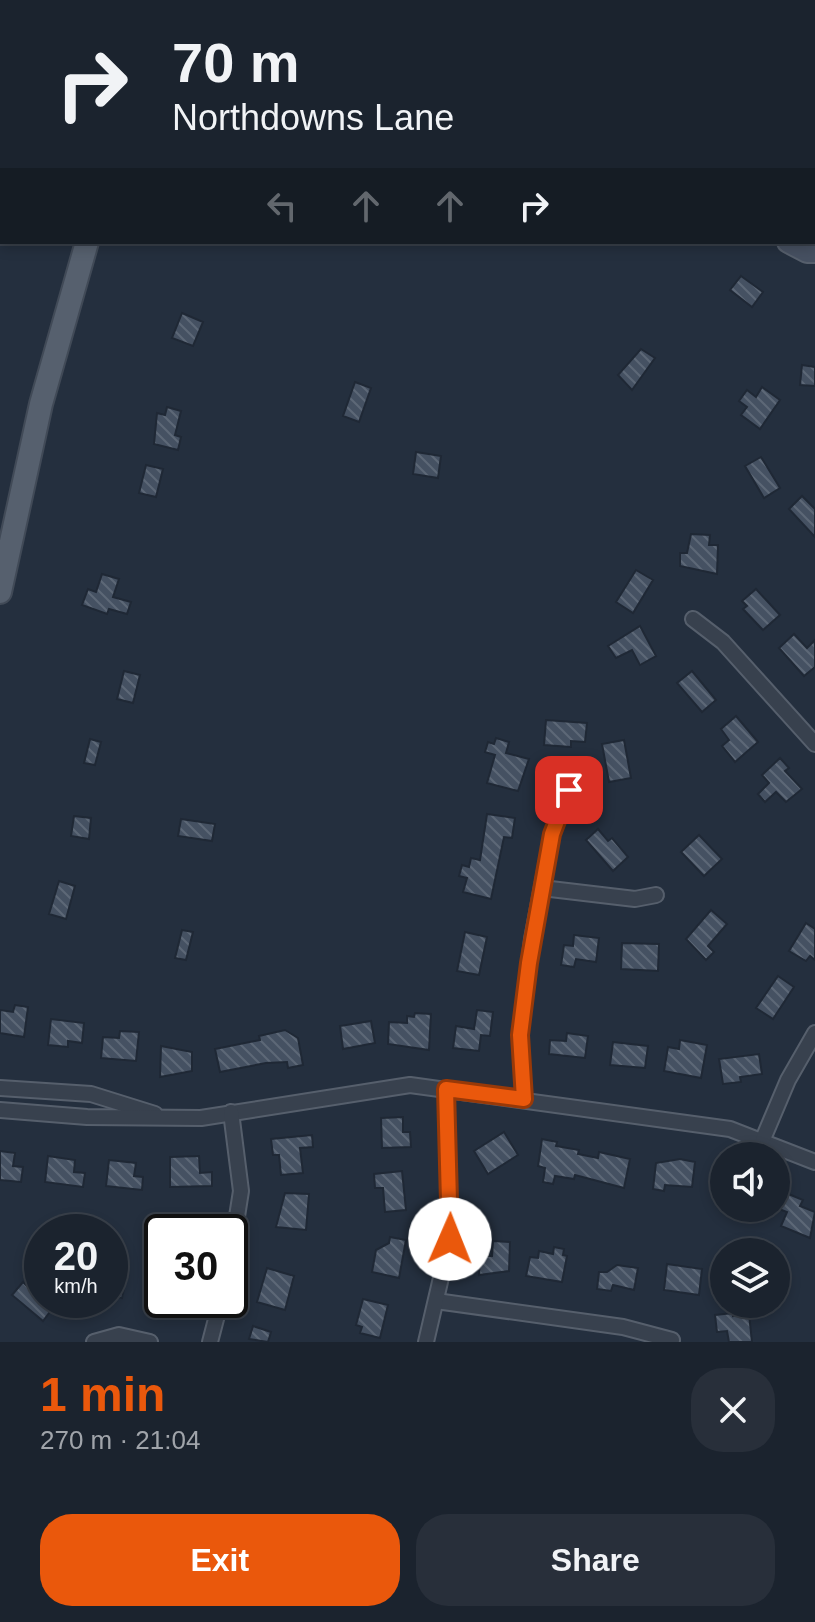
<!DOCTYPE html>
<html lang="en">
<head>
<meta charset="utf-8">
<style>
	:root { --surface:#1b232e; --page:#282f3a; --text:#f1f3f6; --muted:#a0a4aa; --line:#39404a; --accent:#ea580c }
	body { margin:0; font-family:Helvetica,sans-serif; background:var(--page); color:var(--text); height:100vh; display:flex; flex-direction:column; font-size:30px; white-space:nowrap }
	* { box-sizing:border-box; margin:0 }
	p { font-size:26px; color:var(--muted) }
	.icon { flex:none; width:44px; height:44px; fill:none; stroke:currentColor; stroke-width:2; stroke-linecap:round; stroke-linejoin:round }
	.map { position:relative; height:1342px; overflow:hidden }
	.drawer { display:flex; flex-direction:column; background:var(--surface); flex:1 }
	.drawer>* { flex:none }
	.top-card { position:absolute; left:0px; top:0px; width:816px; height:244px; box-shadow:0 4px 12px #0003,0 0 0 2px var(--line); background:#1b232e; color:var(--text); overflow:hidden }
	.tools { position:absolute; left:710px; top:1142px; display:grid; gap:16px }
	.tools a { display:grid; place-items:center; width:80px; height:80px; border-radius:50%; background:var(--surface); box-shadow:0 4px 12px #0003,0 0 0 2px var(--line); font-size:40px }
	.speed { position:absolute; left:24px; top:1214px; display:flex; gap:16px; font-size:40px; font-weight:700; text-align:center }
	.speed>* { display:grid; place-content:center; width:104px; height:104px; border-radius:50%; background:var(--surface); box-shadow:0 4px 12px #0003,0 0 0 2px var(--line); line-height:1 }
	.speed small { font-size:20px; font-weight:400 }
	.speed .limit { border:4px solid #111; border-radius:12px; background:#fff; color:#111 }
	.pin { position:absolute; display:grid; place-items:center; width:68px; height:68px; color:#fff; margin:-34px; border-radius:16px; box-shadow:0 4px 12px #0006 }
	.me { position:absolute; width:88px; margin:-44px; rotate:1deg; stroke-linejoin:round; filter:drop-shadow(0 0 6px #0008) }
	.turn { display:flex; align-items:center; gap:28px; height:168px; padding:0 40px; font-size:36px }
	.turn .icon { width:104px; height:104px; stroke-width:2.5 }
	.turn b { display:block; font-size:56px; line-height:68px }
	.lanes { display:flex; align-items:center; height:76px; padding:0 40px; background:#0003; justify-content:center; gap:40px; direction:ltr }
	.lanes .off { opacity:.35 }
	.round { display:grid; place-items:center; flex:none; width:84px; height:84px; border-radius:32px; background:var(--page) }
	.headline { display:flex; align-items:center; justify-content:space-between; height:136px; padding:0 40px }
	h1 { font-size:48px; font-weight:700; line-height:60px; color:var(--accent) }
	.cta { display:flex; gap:16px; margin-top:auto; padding:16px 40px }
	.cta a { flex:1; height:92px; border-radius:32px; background:var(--accent); color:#fff; font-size:32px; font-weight:700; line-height:92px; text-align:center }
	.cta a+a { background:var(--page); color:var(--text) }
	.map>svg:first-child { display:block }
</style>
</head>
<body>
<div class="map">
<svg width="815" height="1342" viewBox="0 0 815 1342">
	<defs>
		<pattern id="building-back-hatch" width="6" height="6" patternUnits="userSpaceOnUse" patternTransform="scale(2)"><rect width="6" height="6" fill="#455162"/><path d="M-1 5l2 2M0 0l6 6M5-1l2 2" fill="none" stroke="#5d6877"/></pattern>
	</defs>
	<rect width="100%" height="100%" fill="#242f3e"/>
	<g fill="url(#building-back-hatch)" stroke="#1f2835" stroke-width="2">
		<polygon points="741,276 763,292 752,307 730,290"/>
		<polygon points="182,313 203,322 193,346 172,338"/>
		<polygon points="641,349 655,358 632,390 618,375"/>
		<polygon points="802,365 815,367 815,386 800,385"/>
		<polygon points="355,382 371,388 359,422 343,416"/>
		<polygon points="762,387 780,400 760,429 741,415 747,407 739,401 747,390 756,397"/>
		<polygon points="167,407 181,411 175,435 181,437 178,450 154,444 157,413 165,415"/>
		<polygon points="416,452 441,456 438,478 413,474"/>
		<polygon points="761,457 780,488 764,498 745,466"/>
		<polygon points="146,465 163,469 156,497 139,493"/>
		<polygon points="802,496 815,509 815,537 789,509"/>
		<polygon points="691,534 710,535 709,545 718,545 717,574 680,566 680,553 687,553"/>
		<polygon points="636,570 653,580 633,613 616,602"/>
		<polygon points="102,574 119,579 113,597 131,602 127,614 109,609 107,614 82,605 88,589 96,592"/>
		<polygon points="756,589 780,615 763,630 743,609 747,606 742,601"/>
		<polygon points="640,626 656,656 640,665 632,650 616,658 608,646"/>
		<polygon points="794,634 807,648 815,640 815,667 804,676 779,648"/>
		<polygon points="124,671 140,675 133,703 117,699"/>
		<polygon points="692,671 716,700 702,712 677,683"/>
		<polygon points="736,716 758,742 735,762 722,746 729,740 721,729"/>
		<polygon points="546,720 587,723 585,742 571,741 571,747 544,745"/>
		<polygon points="496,738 509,742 506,753 529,759 518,791 487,783 495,755 485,752 488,742 494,744"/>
		<polygon points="90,739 101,742 95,765 84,763"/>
		<polygon points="624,740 631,778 609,782 602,744"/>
		<polygon points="780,758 789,768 785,771 802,789 786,802 776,792 765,802 758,794 769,783 762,775"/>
		<polygon points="487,814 515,818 512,838 504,837 491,899 463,892 467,878 459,876 462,865 469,867 471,858 480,860"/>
		<polygon points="74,816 91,818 89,839 71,836"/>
		<polygon points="181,819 215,824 212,841 178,836"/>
		<polygon points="598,829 608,841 612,838 628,857 613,871 586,840"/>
		<polygon points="699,835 722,859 704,876 681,852"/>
		<polygon points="59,881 75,886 66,919 49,914"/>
		<polygon points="711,910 727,924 708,946 714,952 706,960 686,939"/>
		<polygon points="806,923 815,929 815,960 810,956 806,961 789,951"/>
		<polygon points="182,930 193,932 186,960 175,958"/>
		<polygon points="465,932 487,937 479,975 457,971"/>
		<polygon points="574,935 599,938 596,962 576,959 574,967 561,965 564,945 573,946"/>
		<polygon points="622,943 659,944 658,971 621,969"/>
		<polygon points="778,976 794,987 773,1019 756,1008"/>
		<polygon points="15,1005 28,1007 24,1037 0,1033 0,1010 13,1012"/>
		<polygon points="477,1010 493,1012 490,1036 481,1035 479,1051 453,1048 456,1026 474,1029"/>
		<polygon points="415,1013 431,1014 429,1050 388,1044 389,1022 407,1023 407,1016 414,1017"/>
		<polygon points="51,1019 84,1023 82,1043 68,1041 68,1047 48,1045"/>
		<polygon points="371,1021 375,1043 343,1049 340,1026"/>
		<polygon points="285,1030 298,1038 303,1065 288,1068 287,1062 266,1063 220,1072 215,1049 260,1040 259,1036"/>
		<polygon points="120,1031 139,1032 136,1061 101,1058 103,1037 119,1038"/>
		<polygon points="567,1033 588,1036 585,1058 549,1054 550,1040 566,1041"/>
		<polygon points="680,1040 707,1045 701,1078 664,1071 668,1047 679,1049"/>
		<polygon points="613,1042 648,1046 645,1068 610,1065"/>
		<polygon points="161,1046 192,1052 192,1071 160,1077"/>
		<polygon points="759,1054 762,1074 740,1077 741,1082 723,1084 719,1059"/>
		<polygon points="403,1117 403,1132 410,1132 411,1147 382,1148 381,1118"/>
		<polygon points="504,1132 518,1155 488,1174 474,1151"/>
		<polygon points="312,1135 313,1147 300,1148 303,1173 281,1175 279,1155 273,1155 271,1139"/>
		<polygon points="542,1139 557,1142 556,1146 579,1150 578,1154 598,1158 599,1152 630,1159 624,1188 575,1175 574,1179 555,1176 553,1184 543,1182 545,1168 538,1166"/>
		<polygon points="0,1151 15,1153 13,1166 23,1167 21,1182 0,1180"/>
		<polygon points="48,1156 75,1160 74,1172 85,1173 83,1187 45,1182"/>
		<polygon points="199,1156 200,1173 212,1172 212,1186 170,1187 170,1157"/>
		<polygon points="680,1159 695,1162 692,1187 665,1185 664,1191 653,1189 656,1163"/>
		<polygon points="109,1160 136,1163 134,1176 143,1177 142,1190 106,1186"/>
		<polygon points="402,1171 406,1210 385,1212 383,1188 375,1188 374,1174"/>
		<polygon points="285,1193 309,1194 306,1230 276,1227"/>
		<polygon points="786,1193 803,1200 800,1206 815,1212 810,1238 781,1226 787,1212 779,1209"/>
		<polygon points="390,1237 406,1240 399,1278 372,1272 376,1250 389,1243"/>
		<polygon points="493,1241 510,1242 509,1271 479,1275 480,1256 492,1256"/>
		<polygon points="554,1247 564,1249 563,1255 567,1256 562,1282 526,1276 530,1257 538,1258 539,1251 553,1254"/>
		<polygon points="110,1263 119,1277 126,1279 122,1298 110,1295"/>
		<polygon points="667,1264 702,1269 699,1295 664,1290"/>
		<polygon points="617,1265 638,1268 634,1290 613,1285 611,1291 597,1289 599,1272 607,1272"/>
		<polygon points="267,1268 294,1276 285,1310 257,1302"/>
		<polygon points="42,1277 42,1301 52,1309 43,1321 12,1295 23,1282 31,1290"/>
		<polygon points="363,1299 388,1305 380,1338 360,1333 362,1327 356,1325"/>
		<polygon points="733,1313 733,1316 749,1314 752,1342 729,1342 727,1331 717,1332 715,1315"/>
		<polygon points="253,1326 271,1332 268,1342 249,1339"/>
	</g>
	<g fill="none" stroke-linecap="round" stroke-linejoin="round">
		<g stroke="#565f6c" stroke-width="18">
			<g id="street">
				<polyline points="693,619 723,642 815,744"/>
				<polyline points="542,888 635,899 656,895"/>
				<polyline points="0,1088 91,1094 155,1114"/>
				<polyline points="524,1099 520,1035 532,939 552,834 569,790"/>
				<polyline points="0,1110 87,1117 201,1118 410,1085 730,1129 815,1162"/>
				<polyline points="763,1139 788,1080 815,1033"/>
				<polyline points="230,1261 241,1191 231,1112"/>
				<polyline points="436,1301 623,1327 672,1340"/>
				<polyline points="94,1342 119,1335 150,1342"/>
				<polyline points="210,1342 221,1300"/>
				<polyline points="426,1342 450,1239 446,1089"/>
			</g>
		</g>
		<g stroke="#565f6c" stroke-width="24">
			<g id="secondary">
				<polyline points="415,0 418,2"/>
				<polyline points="788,242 807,252 815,252"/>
			</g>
		</g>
		<g stroke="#414a57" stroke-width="26">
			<g id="primary">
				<polyline points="164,2 165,0"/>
				<polyline points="0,592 41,404 87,242"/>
			</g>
		</g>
		<use href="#street" stroke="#38414e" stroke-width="14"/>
		<use href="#secondary" stroke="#465061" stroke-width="20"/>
		<use href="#primary" stroke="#56606e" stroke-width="22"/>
	</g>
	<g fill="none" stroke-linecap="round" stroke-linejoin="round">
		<g stroke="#983908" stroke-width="20">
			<polyline id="route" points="450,1239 446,1089 524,1099 520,1035 529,963 552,834 569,790"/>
		</g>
		<use href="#route" stroke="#ea580c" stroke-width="14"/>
	</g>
</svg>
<div class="tools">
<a><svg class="icon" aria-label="sound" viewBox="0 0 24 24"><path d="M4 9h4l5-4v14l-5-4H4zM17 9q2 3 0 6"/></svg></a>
<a><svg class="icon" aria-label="layers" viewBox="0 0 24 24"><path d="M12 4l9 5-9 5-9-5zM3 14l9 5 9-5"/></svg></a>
</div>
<div class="speed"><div>20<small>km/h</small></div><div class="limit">30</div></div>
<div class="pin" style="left:569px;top:790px;background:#d93025"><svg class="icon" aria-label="arrive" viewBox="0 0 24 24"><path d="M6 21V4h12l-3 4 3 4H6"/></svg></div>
<svg class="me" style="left:450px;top:1239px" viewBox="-20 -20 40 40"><circle r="19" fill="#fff"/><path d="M0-13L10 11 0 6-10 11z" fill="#ea580c"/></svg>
<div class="top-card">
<div class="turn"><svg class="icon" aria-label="right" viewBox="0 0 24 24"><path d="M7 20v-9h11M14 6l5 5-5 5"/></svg><div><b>70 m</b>Northdowns Lane</div></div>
<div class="lanes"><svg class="icon off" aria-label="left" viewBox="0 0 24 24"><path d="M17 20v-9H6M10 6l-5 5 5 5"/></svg><svg class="icon off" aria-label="ahead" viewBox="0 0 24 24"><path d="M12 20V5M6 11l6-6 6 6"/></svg><svg class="icon off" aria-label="ahead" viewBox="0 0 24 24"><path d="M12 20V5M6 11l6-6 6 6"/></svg><svg class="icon" aria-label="right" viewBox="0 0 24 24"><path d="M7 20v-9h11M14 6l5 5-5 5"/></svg></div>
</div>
</div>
<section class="drawer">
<div class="headline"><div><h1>1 min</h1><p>270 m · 21:04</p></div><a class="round"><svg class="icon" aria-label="close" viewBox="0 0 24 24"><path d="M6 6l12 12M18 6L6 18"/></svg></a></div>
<div class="cta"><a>Exit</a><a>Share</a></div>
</section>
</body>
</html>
